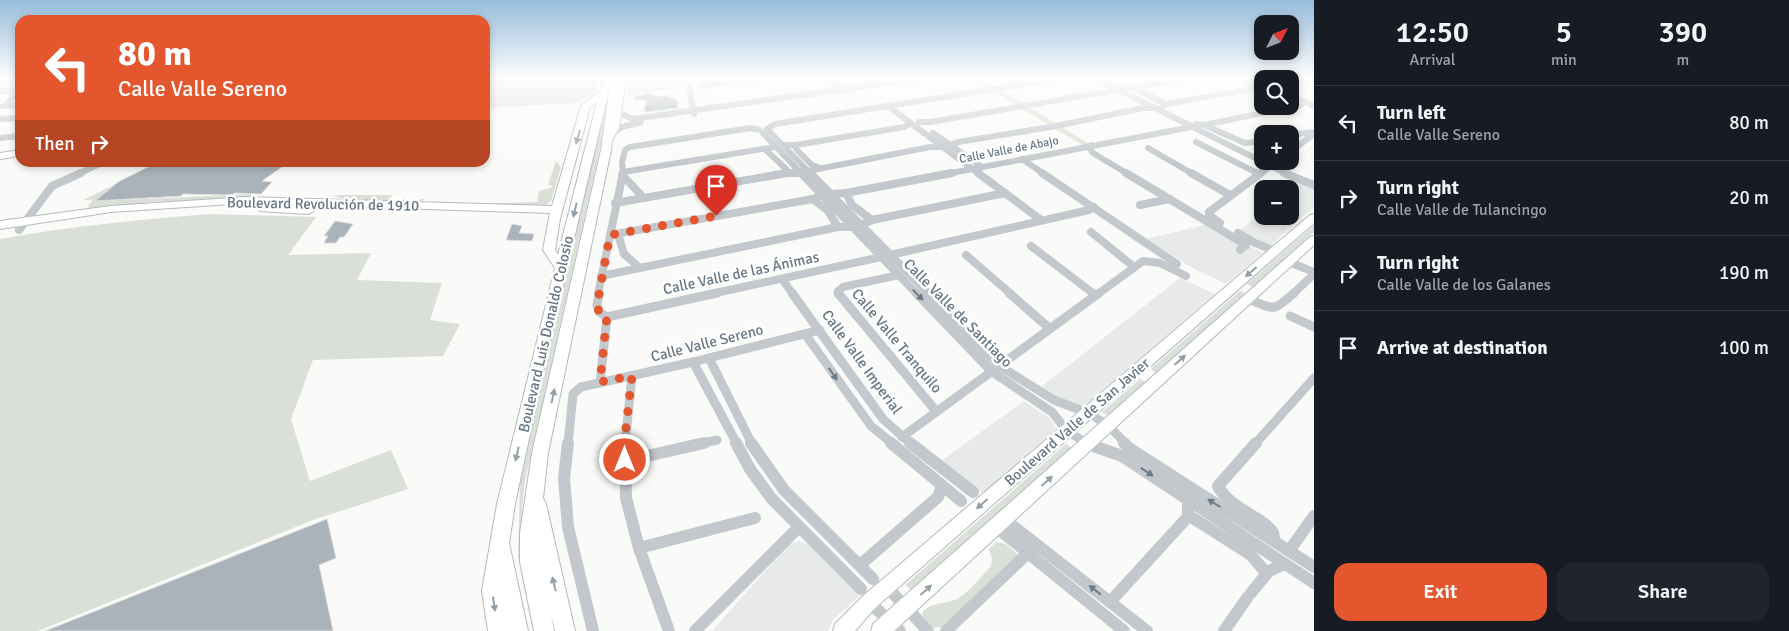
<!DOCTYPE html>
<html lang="en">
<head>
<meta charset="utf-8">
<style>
	:root { --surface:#171b24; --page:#20242c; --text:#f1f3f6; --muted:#9ea1a6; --line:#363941; --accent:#e4572e }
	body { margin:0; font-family:Signika,sans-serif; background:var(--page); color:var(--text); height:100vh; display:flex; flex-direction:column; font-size:19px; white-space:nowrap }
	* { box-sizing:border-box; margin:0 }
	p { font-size:16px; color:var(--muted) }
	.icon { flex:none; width:28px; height:28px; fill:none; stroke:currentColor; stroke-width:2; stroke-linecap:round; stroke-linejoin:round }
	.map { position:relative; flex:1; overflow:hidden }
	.details { display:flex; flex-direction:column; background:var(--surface); width:475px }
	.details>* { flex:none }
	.hud { position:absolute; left:15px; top:15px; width:475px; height:152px; border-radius:15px; box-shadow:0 2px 8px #0003; background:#e4572e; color:#fff; overflow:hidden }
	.needle { width:32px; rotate:48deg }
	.fabs { position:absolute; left:1254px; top:15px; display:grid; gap:10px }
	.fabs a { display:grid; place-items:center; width:45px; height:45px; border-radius:10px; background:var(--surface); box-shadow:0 2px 8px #0003; font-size:25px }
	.pin { position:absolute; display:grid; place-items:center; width:42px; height:42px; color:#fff; margin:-51px -21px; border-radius:50% 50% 50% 0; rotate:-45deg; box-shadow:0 0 5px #0007 }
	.pin .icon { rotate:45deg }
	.me { position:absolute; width:55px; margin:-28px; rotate:0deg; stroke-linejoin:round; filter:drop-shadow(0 0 4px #0008) }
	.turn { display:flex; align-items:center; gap:18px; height:105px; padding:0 20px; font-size:22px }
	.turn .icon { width:65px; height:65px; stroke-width:2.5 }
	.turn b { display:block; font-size:35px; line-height:42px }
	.then { display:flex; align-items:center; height:48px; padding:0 20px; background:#0003; gap:10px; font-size:19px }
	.eta { display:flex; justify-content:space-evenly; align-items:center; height:85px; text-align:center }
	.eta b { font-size:30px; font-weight:600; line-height:35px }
	.action { display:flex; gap:10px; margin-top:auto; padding:10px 20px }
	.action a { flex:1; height:58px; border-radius:15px; background:var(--accent); color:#fff; font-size:20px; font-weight:600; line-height:58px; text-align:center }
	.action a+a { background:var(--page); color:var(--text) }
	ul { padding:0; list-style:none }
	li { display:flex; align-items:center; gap:15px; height:75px; padding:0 20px; border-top:1px solid var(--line) }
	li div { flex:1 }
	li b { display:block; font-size:19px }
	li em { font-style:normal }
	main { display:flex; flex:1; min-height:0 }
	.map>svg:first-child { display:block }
</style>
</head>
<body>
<main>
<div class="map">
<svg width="1314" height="631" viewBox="0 0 1314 631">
	<rect width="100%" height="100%" fill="#fafaf8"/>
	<g fill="#e8e9e9">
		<polygon points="1300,182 1314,188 1314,207 1270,246 1239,231 1262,212 1262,216 1290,216 1290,190"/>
		<polygon points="1205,225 1235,243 1239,241 1263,253 1226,284 1196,270 1146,239"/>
		<polygon points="1180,278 1215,294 1084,406 1074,405 1061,399 1041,387"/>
		<polygon points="1024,401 1050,418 1057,429 983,494 940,462"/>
		<polygon points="799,541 810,545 859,596 833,620 828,631 712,631 789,544"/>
	</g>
	<g fill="#dadfd7">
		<polygon points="485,77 599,77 596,92 575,103 485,108"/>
		<polygon points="631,77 687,77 685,87 628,95"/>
		<polygon points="980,80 998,88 1091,145 1084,146 990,90 972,82"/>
		<polygon points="608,101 604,130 525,481 522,507 521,557 518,558 520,481 530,426 599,130"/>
		<polygon points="556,161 561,167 551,201 546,205 459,204 537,202 539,191 551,188 552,185 548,185"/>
		<polygon points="112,186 115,186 99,201 253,194 251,198 151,202 87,209 92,200 83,200"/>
		<polygon points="332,195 392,195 390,200 425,199 420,202 346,200"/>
		<polygon points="305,205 402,209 387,211 289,207"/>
		<path d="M 210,214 L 316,217 L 288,255 L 371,253 L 357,280 L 442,283 L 430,320 L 460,324 L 443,356 L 313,360 L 291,419 L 310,481 L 391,450 L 408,489 L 313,520 L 38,631 L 0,631 L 0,239 C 70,226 139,220 210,214 Z"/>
		<polygon points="1314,225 1314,232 1252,287 1247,284"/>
		<polygon points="1240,291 1245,293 1156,373 1151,369"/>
		<polygon points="1140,379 1146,382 1108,416 1102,412"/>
		<polygon points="1066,444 1072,448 911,590 905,585"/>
		<path d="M 996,542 L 1006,544 L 1018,555 L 942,627 L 933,628 L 924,620 L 922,613 C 932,601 944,605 957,599 C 967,594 983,575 991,566 L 992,559 L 989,549 Z"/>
	</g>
	<g fill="#aab3b9" stroke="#dcdcda">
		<polygon points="649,93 655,96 668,96 678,101 677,108 646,112 644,110 647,100 634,100 634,97"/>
		<polygon points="158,162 289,162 262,181 272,182 261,194 235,193 231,195 183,194 181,196 95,201 118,182"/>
		<polygon points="335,221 353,224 344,237 340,237 336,243 324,243 328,236 324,236"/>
		<polygon points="512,224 522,226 519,233 534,234 532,241 506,240"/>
		<polygon points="327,519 336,558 319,565 333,631 45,631"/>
	</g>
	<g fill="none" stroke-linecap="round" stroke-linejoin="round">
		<g stroke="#b3babf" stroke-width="2">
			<g id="secondary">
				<polygon points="20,77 20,81 17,83 20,84 20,89 8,86 7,84 11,81 0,82 0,78"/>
				<polygon points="618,77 626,77 619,128 610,144 607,145 602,142 611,128"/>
				<polygon points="20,150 20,156 0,159 0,153"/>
				<polygon points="1314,214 1314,223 875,608 855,631 833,631 835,624 863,596 1310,215"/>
				<polygon points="1314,236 1314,245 894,631 871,631 873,624 1310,237"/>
			</g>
		</g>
		<g stroke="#b5babe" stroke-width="2">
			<g id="primary">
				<path d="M 604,77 L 612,77 L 611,83 L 615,80 L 619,83 L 611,150 L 548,453 L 543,498 L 546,504 L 575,631 L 555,631 L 551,615 L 554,631 L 534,631 L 520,562 L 520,533 L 532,453 L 601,150 L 610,85 L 548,350 L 515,504 L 509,543 L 528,631 L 488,631 L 482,591 L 497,504 L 555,268 L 543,250 L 550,213 L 247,203 L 111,212 L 0,229 L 0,221 L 111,206 L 247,197 L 552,206 L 581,106 L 596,94 L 600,93 ZM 597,102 L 558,255 L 555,250 L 560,219 L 590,107 Z"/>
				<polygon points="264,206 308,208 314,211 308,214 260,211 258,209 260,207"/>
			</g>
		</g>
		<g stroke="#c3c8cc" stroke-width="6">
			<polyline points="0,77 2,77"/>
			<polyline points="828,77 845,90"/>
			<polyline points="1093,77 1287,174"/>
			<polyline points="1237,77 1261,87"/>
			<polyline points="1252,77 1262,81"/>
			<polyline points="1290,83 1314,79"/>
			<polyline points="701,86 767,77"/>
			<polyline points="689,88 694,114"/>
			<polyline points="1123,88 1133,88 1194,77"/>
			<polyline points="1133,88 1166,104"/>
			<polyline points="0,91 20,91"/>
			<polyline points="1290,96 1314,106"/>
			<polyline points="3,106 20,105"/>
			<polyline points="5,106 16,92 20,90"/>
			<polyline points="888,106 979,174"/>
			<polyline points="1162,108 1166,104 1262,87"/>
			<polyline points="617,112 633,119 928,77"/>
			<polyline points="0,119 20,118"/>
			<polyline points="919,122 930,122 1111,91 1115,88"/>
			<polyline points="1196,124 1204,125 1301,105 1304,102"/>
			<polyline points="1204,125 1245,143 1262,141"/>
			<polyline points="933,133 982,167"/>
			<polyline points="610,135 622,127 641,122"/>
			<polyline points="1290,135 1314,132"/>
			<polyline points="0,138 20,136"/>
			<polyline points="1196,142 1259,174"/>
			<polyline points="783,145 796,145 904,127 911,123"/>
			<polyline points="796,145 796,149 812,165 818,167"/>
			<polyline points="951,145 958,142 1051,127 1143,108 1152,108"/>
			<polyline points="1091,145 1090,149 1093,153 1128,174"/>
			<polyline points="1148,148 1193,174"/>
			<polyline points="766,150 786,169 787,173"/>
			<polyline points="1290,152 1314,134"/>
			<polyline points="1022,159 1044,174"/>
			<polyline points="808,171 930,147 942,147"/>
			<polyline points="623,172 775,147"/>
			<polyline points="78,174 104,162"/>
			<polyline points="623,174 622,162 625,150 630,147 750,128 760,130 802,174"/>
			<polyline points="782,174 800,173"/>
			<polyline points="811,174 767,129 775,124 1069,77"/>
			<polyline points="946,174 1191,127"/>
			<polyline points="1260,174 1278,161"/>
		</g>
		<g stroke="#c3c8cc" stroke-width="8">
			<polyline points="801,173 917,294"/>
			<polyline points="810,173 929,294"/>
			<polyline points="978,173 1041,220"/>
			<polyline points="1042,173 1177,264"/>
			<polyline points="1126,173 1246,245 1240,250"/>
			<polyline points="1191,173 1230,195"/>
			<polyline points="1256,173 1259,174"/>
			<polyline points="1284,173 1314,185"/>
			<polyline points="622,175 644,198"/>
			<polyline points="846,193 852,205 872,220"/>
			<polyline points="831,194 846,193 952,173"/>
			<polyline points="813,199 828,211 838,227"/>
			<polyline points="615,203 787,173 800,173"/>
			<polyline points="1140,205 1170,199"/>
			<polyline points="1220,223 1209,215 1209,212 1261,173"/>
			<polyline points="861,225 872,220 1005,193"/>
			<polyline points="19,230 52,186 81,173"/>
			<polyline points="1091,232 1134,267"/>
			<polyline points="1238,233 1255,243 1275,251"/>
			<polyline points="618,234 624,254 640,268"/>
			<polyline points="610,235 813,199 822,195"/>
			<polyline points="1031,246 1094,294"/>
			<polyline points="890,255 1089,210 1094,207"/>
			<polyline points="966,255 1011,294"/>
			<polyline points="1289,262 1314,272"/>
			<polyline points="601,276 838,227 853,227"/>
			<polyline points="782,279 793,294"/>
			<polyline points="598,294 623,173"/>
			<polyline points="711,294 881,257"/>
			<polyline points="838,294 838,291 843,287 899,275"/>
			<polyline points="1098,294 1143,261 1160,263 1186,276"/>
			<polyline points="1293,294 1314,274"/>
		</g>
		<g stroke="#c3c8cc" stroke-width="9">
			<polyline points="599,293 597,305 599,312 607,317"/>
			<polyline points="792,293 883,419 911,444"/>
			<polyline points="838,293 936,411"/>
			<polyline points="916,293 991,371 1052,412 1067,431 1088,444"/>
			<polyline points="927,293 998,365 1054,400 1088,413 1108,425 1126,444"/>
			<polyline points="1009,293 1049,328"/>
			<polyline points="1092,293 1095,295"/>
			<path d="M 1248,299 C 1275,309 1272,313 1294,293"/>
			<polyline points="1290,316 1314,327"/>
			<polyline points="607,317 717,293"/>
			<polyline points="805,334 871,426 893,444"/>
			<polyline points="709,358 752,444"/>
			<polyline points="693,362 737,444"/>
			<polyline points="600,383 607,317"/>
			<polyline points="902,437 1099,293"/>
			<polyline points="568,444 573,394 581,387 693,362 820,330"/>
			<polyline points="625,444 632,376"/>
			<polyline points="698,444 717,440"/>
			<polyline points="1255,444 1314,378"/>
		</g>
		<g stroke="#c3c8cc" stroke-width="12">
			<polyline points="568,443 564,478 568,527 593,631"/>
			<polyline points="625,443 626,498 639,548 669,631"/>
			<polyline points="736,443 750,469 771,498 861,589"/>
			<polyline points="751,443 784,490 873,579"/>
			<polyline points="891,443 961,501"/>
			<polyline points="910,443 973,492"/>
			<polyline points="1085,443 1122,456 1314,583"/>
			<polyline points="1124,443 1129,448 1314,567"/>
			<path d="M 1256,443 L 1218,486 C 1230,510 1266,518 1273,533 C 1274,535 1274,539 1274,541"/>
			<polyline points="625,461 704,443"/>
			<polyline points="1188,500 1188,515 1251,555 1266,573"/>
			<polyline points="1004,519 1147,631"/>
			<polyline points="996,527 1124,631"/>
			<polyline points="639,548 755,518"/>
			<polyline points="1289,551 1314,516"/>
			<polyline points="860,565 938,497 942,486"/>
			<polyline points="887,587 928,631"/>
			<polyline points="1251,593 1269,571 1284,564"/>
			<polyline points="869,602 900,631"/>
			<polyline points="1110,602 1185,520"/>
			<polyline points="695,631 799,527"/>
			<polyline points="946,631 1027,554"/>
			<polyline points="1224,631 1247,598"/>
		</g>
		<use href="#secondary" fill="#fff" fill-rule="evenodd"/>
		<use href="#primary" fill="#fff" fill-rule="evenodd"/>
	</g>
	<defs><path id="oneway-solid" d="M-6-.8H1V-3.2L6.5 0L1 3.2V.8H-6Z" transform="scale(1.25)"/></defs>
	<g fill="#939fa8">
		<use href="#oneway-solid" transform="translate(578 137) rotate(106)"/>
		<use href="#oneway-solid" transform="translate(575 210) rotate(103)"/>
		<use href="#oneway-solid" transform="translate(1251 272) rotate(139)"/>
		<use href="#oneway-solid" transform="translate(1180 360) rotate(-42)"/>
		<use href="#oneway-solid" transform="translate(553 396) rotate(-78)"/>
		<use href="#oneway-solid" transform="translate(517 454) rotate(103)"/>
		<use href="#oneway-solid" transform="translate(1047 481) rotate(-42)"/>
		<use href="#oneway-solid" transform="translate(982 504) rotate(139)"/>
		<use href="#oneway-solid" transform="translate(554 584) rotate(-104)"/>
		<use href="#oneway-solid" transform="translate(926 590) rotate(-42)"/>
		<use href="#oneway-solid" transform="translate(494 604) rotate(82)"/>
	</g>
	<g fill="#6a7a87">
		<use href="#oneway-solid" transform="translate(918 295) rotate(46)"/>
		<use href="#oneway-solid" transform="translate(833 374) rotate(55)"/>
		<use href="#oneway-solid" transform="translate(1147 472) rotate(33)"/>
		<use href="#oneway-solid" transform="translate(1214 503) rotate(-148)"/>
		<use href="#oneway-solid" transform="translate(1095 590) rotate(-142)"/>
	</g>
	<linearGradient id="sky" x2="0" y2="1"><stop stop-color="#96bcdc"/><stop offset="0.47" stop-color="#fdfdfc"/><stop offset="1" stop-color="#fdfdfc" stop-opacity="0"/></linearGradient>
	<rect width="1314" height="165" fill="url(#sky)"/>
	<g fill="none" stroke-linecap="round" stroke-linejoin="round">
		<polyline stroke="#e4572e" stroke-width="9" stroke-dasharray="0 16.2" points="625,460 625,436 632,376 600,382 607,316 599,312 597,305 610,235 716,216"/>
	</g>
	<g text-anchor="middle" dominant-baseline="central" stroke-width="5" stroke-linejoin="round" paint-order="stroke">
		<g font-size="12" fill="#657683" stroke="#fff">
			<text transform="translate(1009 150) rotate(-11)">Calle Valle de Abajo</text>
		</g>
		<g font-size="15" fill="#657683" stroke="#fff">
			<text transform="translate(323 204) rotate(1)">Boulevard Revolución de 1910</text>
			<text transform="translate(741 273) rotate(-12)">Calle Valle de las Ánimas</text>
			<text transform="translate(958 313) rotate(45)">Calle Valle de Santiago</text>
			<text transform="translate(546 334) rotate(-77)">Boulevard Luis Donaldo Colosio</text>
			<text transform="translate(897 341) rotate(50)">Calle Valle Tranquilo</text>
			<text transform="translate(707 343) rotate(-14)">Calle Valle Sereno</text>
			<text transform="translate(862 362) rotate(54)">Calle Valle Imperial</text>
			<text transform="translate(1077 422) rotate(-41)">Boulevard Valle de San Javier</text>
		</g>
	</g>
</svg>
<div class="fabs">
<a><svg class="needle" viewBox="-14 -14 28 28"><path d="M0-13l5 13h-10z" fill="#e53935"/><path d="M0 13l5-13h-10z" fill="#9ea1a6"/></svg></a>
<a><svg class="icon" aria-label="search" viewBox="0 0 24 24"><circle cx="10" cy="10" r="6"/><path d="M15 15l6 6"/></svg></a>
<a>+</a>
<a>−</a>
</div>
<div class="pin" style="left:716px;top:216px;background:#d93025"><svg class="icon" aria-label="arrive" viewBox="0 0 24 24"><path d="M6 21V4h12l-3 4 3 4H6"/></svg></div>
<svg class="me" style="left:625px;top:460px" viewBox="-20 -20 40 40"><circle r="17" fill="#e4572e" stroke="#fff" stroke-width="3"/><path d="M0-11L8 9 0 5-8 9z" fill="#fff"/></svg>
<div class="hud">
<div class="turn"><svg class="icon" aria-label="left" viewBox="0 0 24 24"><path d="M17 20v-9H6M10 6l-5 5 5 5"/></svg><div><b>80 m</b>Calle Valle Sereno</div></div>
<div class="then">Then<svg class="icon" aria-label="right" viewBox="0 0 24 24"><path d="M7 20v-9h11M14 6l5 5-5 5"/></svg></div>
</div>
</div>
<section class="details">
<div class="eta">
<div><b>12:50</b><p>Arrival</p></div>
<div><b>5</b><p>min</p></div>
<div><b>390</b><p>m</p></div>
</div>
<ul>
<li><svg class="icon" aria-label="left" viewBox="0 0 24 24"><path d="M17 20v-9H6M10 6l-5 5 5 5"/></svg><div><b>Turn left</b><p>Calle Valle Sereno</p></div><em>80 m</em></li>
<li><svg class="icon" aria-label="right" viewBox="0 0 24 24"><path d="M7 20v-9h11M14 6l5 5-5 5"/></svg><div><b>Turn right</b><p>Calle Valle de Tulancingo</p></div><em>20 m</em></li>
<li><svg class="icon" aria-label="right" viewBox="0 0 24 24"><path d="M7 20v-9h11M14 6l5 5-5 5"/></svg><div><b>Turn right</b><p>Calle Valle de los Galanes</p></div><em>190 m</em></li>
<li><svg class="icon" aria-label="arrive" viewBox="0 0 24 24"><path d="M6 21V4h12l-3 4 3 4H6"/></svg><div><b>Arrive at destination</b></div><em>100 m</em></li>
</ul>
<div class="action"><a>Exit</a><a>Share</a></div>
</section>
</main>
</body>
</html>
